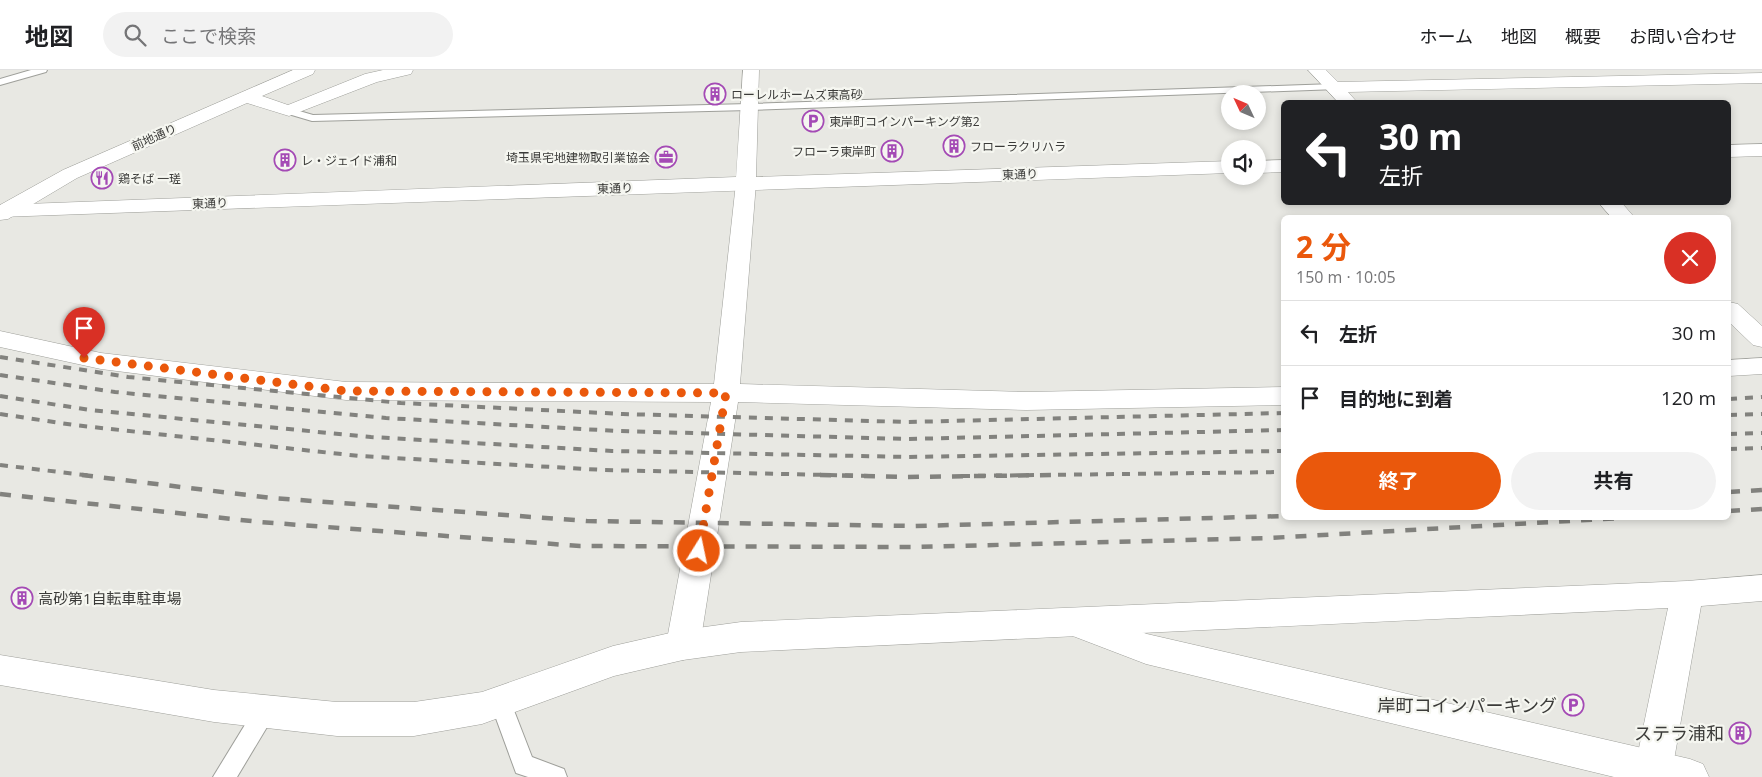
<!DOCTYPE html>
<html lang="ja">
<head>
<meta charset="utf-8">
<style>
	:root { --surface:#fff; --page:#f2f2f2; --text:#202124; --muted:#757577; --line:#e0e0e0; --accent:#ea580c }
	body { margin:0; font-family:"Open Sans","Noto Sans JP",sans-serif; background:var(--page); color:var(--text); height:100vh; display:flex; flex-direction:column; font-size:19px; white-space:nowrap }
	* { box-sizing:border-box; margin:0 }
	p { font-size:16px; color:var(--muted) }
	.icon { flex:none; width:28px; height:28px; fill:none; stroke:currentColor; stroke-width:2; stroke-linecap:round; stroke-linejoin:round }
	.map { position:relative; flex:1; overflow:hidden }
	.side { position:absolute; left:1281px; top:145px; width:450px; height:305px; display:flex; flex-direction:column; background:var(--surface); border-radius:8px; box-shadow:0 2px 8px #0003 }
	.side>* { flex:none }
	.banner { position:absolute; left:1281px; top:30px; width:450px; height:105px; border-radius:8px; box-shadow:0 2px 8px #0003; background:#202124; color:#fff; overflow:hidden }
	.needle { width:32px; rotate:314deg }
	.fabs { position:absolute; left:1221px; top:15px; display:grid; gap:10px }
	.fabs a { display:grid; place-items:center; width:45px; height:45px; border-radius:50%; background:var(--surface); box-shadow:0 2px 8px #0003; font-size:25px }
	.pin { position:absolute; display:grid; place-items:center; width:42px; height:42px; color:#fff; margin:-51px -21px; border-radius:50% 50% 50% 0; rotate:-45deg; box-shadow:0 0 5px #0007 }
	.pin .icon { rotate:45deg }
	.me { position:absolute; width:55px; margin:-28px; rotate:10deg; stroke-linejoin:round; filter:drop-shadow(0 0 4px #0008) }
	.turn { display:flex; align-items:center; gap:18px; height:105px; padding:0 15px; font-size:22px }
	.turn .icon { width:65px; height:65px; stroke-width:2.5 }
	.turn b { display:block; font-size:35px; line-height:42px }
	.round { display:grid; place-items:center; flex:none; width:52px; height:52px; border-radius:26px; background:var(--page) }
	.summary { display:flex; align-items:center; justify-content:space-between; height:85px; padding:0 15px }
	h1 { font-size:30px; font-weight:700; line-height:38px; color:var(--accent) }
	.action { display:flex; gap:10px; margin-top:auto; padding:10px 15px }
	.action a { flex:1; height:58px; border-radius:30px; background:var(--accent); color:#fff; font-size:20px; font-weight:700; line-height:58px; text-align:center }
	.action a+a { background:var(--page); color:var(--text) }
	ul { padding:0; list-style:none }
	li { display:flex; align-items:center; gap:15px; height:65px; padding:0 15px; border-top:1px solid var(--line) }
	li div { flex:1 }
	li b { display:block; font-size:19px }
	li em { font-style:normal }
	header { display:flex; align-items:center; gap:30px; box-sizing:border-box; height:70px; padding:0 25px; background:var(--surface); border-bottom:1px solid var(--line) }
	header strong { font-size:24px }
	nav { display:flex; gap:28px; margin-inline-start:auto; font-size:18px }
	.search { width:350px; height:45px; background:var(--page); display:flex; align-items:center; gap:12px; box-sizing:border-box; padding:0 18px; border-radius:28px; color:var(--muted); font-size:19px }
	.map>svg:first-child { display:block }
</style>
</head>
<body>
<header>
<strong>地図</strong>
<div class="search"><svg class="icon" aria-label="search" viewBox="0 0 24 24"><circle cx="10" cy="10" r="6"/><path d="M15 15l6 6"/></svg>ここで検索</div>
<nav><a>ホーム</a><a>地図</a><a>概要</a><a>お問い合わせ</a></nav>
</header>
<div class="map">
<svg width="1762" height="707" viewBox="0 0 1762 707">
	<rect width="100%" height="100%" fill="#e8e8e3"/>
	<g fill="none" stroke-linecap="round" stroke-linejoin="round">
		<g stroke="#9e9f9a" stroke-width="2">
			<g id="service">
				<polygon points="31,0 47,0 46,2 0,15 0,9"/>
				<polygon points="1334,14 1338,15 1339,17 1338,19 749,40 312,51 285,43 284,41 289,38 313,45 749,34"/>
				<polygon points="501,622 508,625 532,687 564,699 567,707 528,707 516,703 490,632 494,625"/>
				<polygon points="265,632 273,635 276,642 237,707 213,707 257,635"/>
			</g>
		</g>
		<g stroke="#9e9f9a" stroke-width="1">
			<g id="minor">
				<polygon points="293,0 315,0 313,4 262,26 288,35 365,4 383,0 413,0 411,4 377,12 289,46 247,33 77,108 8,149 0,150 0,135 63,100"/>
				<polygon points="1308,0 1326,0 1338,12 1762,3 1762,13 1348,22 1356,31 1355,32 1338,32"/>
				<polygon points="746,107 753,109 756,113 740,314 1026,322 1284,317 1284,335 1026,340 738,332 700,575 695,585 683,590 671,585 666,575 711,332 346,330 101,299 0,277 0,261 101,283 346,312 714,314 736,113 739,109"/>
				<polygon points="1598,132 1621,132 1635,148 1612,148"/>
				<polygon points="1729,232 1738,234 1762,256 1762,277 1753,275 1729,252"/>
				<polygon points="1762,288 1762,304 1729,306 1729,290"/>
				<polygon points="1077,539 1147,564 1690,689 1703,694 1709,707 1614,707 1146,594 1065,563 1060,553 1065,543"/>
			</g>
		</g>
		<g stroke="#9e9f9a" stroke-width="1">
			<g id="tertiary">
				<polygon points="743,0 759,0 756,107 1230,91 1230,103 0,147 0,135 736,107"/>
				<polygon points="1762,74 1762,86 1729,87 1729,75"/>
				<polygon points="1284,90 1284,102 1258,103 1258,91"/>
				<polygon points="1762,505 1762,531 1701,536 1671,707 1633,707 1668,538 741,582 683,590 614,606 482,654 414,666 337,666 214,652 0,615 0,585 214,620 337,632 414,632 482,622 613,576 683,560 741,552 1687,511"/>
			</g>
		</g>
		<use href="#service" fill="#fff" fill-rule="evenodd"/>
		<use href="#minor" fill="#fff" fill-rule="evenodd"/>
		<use href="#tertiary" fill="#fff" fill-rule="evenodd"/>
		<g stroke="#82827e" stroke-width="4" stroke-dasharray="8 8" stroke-linecap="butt">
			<polyline points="0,287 128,307 401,333 623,344 907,352 1284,343"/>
			<polyline points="0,305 115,322 386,348 618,361 907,369 1284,360"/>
			<polyline points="0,326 90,340 371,367 612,381 909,387 1284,381"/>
			<polyline points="1729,329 1762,327"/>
			<polyline points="0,344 74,355 359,386 604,400 874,406"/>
			<polyline points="1729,345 1762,344"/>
			<polyline points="1729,364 1762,363"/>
			<polyline points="1729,379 1762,378"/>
			<polyline points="0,395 93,406"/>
			<polyline points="962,406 1284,402"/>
		</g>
		<g stroke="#82827e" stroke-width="4.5" stroke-dasharray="11 11" stroke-linecap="butt">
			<polyline points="82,405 272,428 587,451 915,456 1284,446"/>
			<polyline points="820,405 906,407 1057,405"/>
			<polyline points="1729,422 1762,420"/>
			<polyline points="0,424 260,452 580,476 915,477 1269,468 1622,448"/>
			<polyline points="1729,441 1762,439"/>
		</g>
	</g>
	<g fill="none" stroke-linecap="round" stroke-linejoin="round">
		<polyline stroke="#ea580c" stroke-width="9" stroke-dasharray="0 16.2" points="84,288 346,321 726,323 699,481"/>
	</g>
	<defs>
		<g id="building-ring" transform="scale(1.125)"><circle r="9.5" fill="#f5f6f0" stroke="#a44ab5" stroke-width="1.5"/><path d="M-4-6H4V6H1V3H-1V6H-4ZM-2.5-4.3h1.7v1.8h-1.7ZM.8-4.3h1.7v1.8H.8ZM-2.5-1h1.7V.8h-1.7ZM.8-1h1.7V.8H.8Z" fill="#a44ab5"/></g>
		<g id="parking-ring" transform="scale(1.125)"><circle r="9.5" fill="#f5f6f0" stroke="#a44ab5" stroke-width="1.5"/><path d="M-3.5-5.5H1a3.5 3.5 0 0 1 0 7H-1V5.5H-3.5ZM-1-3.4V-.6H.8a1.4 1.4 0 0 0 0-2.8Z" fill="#a44ab5"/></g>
		<g id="office-ring" transform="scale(1.125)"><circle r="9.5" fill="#f5f6f0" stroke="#a44ab5" stroke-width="1.5"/><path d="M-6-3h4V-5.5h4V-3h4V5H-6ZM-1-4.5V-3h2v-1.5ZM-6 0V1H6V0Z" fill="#a44ab5"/></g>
		<g id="restaurant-ring" transform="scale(1.125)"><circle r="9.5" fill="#f5f6f0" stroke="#a44ab5" stroke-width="1.5"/><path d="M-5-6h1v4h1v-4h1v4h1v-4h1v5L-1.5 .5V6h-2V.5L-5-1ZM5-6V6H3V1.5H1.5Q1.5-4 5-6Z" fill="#a44ab5"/></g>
	</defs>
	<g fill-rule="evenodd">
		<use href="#building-ring" x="715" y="24"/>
		<use href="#parking-ring" x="813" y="51"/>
		<use href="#building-ring" x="954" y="76"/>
		<use href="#building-ring" x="892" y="81"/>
		<use href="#office-ring" x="666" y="87"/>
		<use href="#building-ring" x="285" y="90"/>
		<use href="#restaurant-ring" x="102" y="108"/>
		<use href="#building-ring" x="22" y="528"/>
		<use href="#parking-ring" x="1573" y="635"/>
		<use href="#building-ring" x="1740" y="663"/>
	</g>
	<g text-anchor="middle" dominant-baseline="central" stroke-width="4.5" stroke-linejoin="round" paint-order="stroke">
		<g font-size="12" fill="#3b3b39" stroke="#f5f6f0" text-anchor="start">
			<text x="731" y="24">ローレルホームズ東高砂</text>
			<text x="829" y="51">東岸町コインパーキング第2</text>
			<text x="970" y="76">フローラクリハラ</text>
			<text x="876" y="81" text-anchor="end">フローラ東岸町</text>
			<text x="650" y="87" text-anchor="end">埼玉県宅地建物取引業協会</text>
			<text x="301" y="90">レ・ジェイド浦和</text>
			<text x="118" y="108">鶏そば 一瑳</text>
		</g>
		<g font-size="12" fill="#3b3b39" stroke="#f5f6f0">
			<text transform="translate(154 67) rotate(-24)">前地通り</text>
			<text transform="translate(1020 104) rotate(-2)">東通り</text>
			<text transform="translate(615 118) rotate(-2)">東通り</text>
			<text transform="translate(210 133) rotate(-2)">東通り</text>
		</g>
		<g font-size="15" fill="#3b3b39" stroke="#f5f6f0" text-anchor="start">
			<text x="38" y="528">高砂第1自転車駐車場</text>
		</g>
		<g font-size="18" fill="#3b3b39" stroke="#f5f6f0" text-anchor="end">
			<text x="1557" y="635">岸町コインパーキング</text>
			<text x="1724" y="663">ステラ浦和</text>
		</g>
	</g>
</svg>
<div class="fabs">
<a><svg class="needle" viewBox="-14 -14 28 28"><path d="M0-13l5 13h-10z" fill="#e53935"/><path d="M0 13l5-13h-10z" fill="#757577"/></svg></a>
<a><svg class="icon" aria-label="sound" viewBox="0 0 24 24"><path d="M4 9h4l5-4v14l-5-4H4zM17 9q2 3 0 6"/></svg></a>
</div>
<div class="pin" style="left:84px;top:288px;background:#d93025"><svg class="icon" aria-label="arrive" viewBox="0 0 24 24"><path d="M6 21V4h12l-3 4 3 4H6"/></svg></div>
<svg class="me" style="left:699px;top:481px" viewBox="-20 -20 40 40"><circle r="17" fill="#ea580c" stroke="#fff" stroke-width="3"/><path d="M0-11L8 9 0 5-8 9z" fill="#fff"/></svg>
<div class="banner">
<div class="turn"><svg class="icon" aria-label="left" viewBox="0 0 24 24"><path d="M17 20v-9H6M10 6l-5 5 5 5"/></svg><div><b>30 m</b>左折</div></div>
</div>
<section class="side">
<div class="summary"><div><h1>2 分</h1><p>150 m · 10:05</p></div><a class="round" style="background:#d93025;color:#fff"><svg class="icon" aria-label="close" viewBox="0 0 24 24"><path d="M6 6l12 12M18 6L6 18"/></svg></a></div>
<ul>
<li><svg class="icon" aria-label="left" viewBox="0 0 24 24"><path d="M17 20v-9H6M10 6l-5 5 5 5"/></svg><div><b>左折</b></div><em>30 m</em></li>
<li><svg class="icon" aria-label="arrive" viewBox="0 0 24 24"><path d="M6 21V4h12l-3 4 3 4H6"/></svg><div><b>目的地に到着</b></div><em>120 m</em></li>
</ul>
<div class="action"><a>終了</a><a>共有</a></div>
</section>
</div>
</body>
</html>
